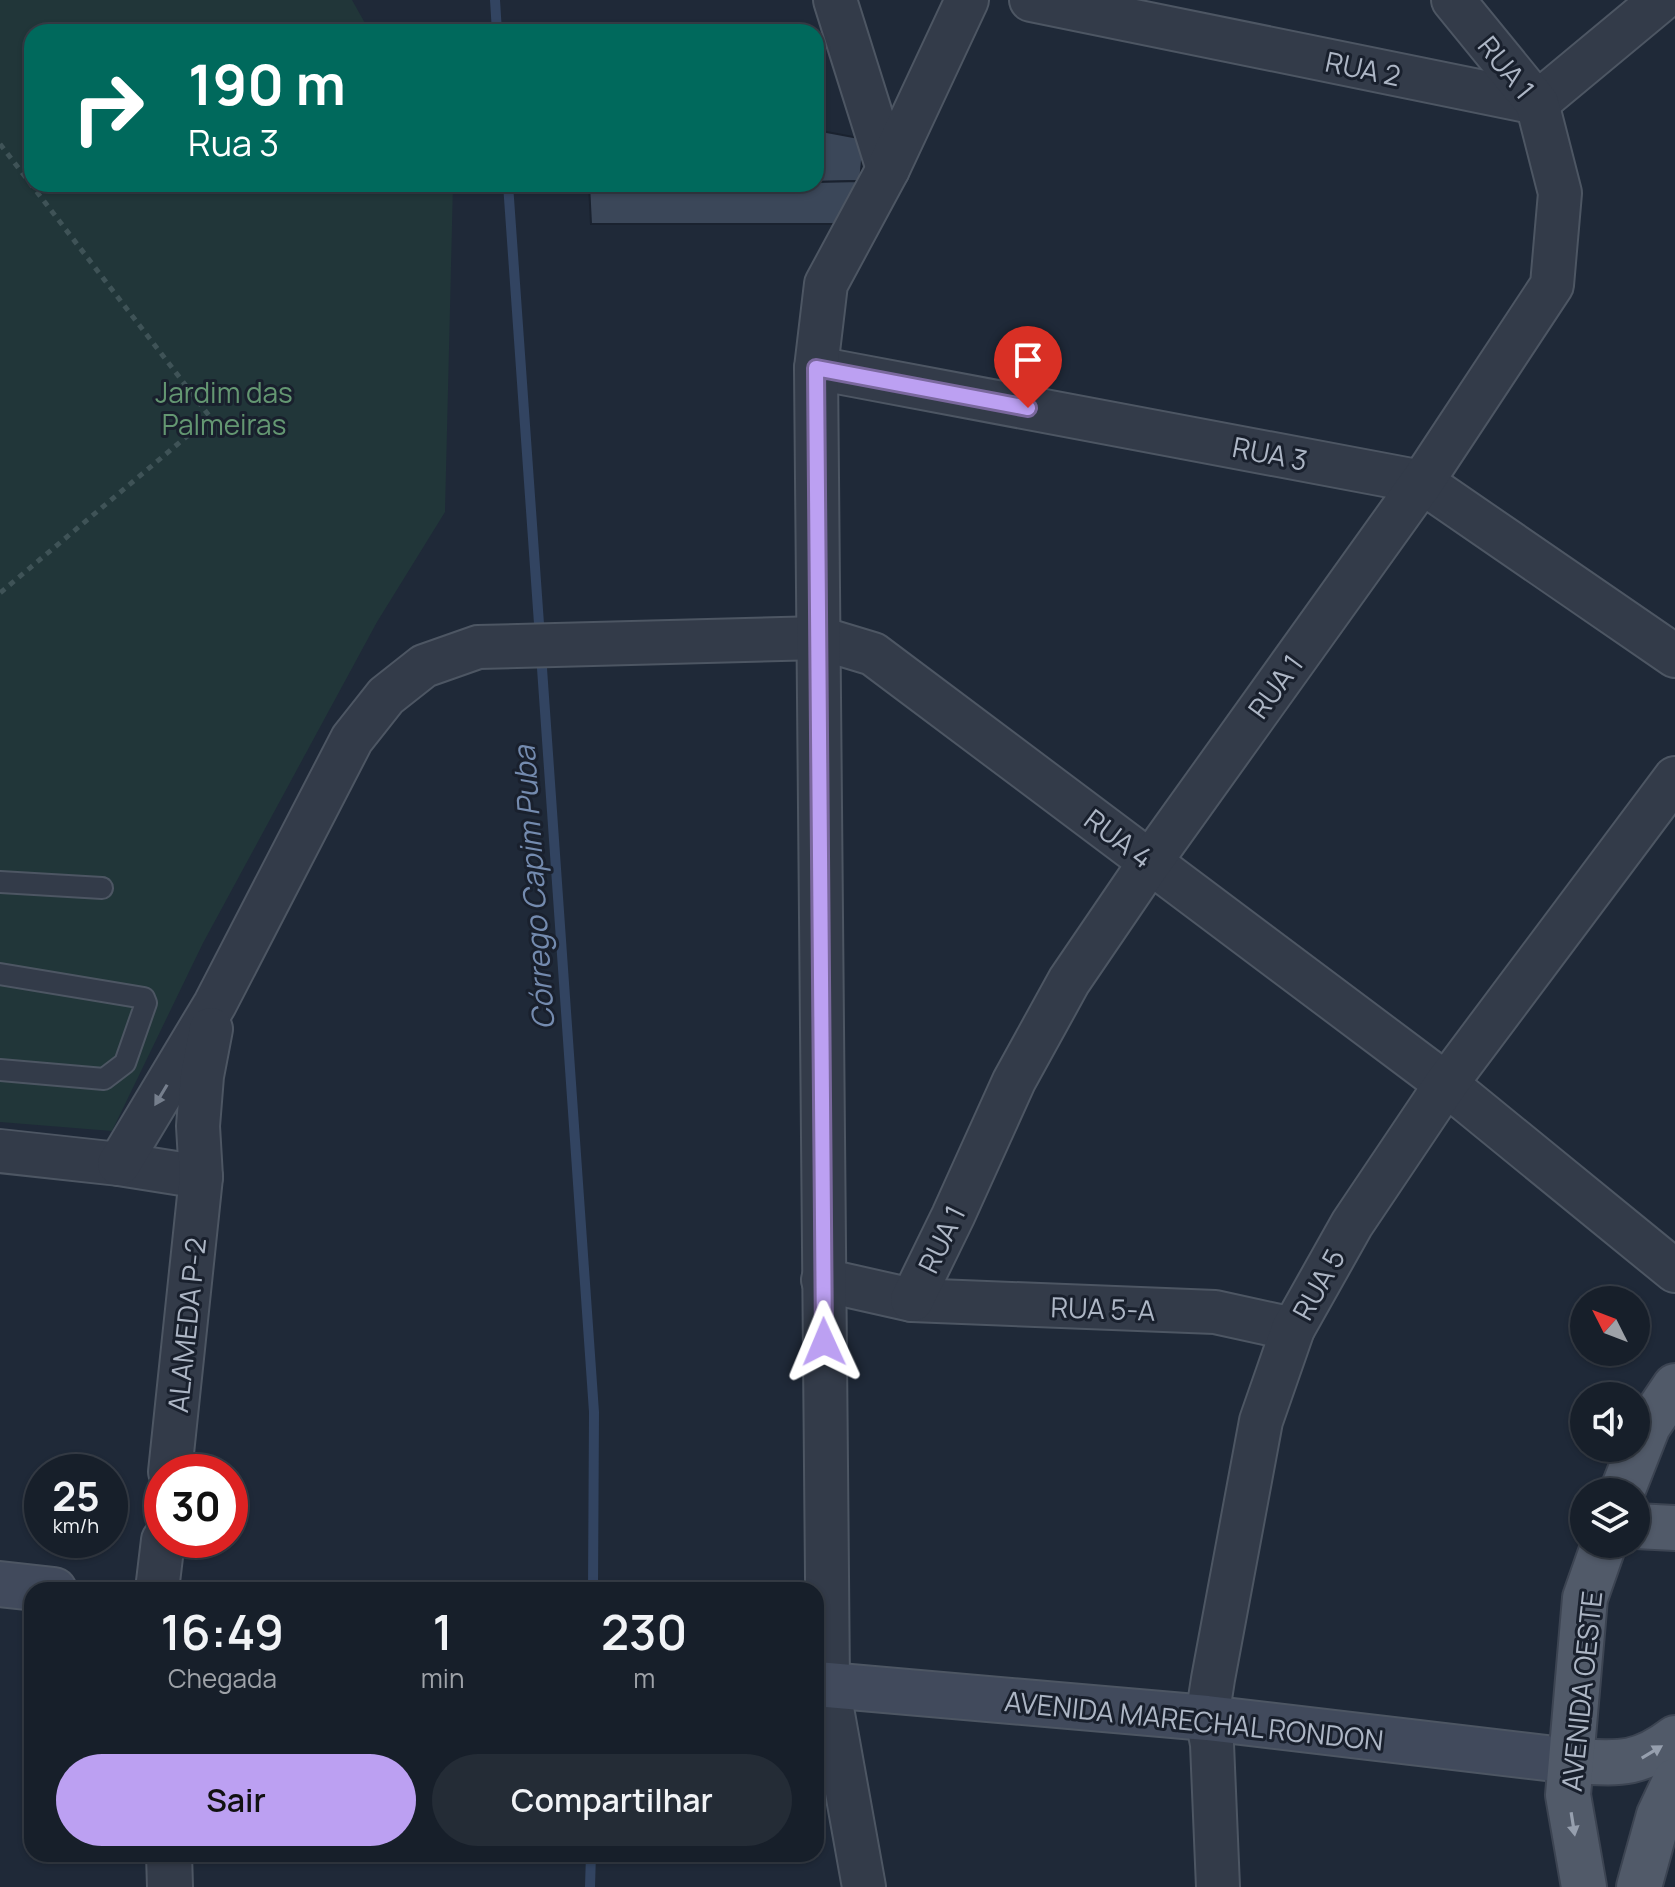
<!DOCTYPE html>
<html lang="pt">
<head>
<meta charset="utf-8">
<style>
	:root { --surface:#171f2a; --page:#242c36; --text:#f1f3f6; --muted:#9ea2a8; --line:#363d47; --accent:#bca0f2 }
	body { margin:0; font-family:Manrope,sans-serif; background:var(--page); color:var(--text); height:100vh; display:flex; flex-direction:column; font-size:30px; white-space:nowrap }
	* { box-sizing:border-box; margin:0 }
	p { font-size:26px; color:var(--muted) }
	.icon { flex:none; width:44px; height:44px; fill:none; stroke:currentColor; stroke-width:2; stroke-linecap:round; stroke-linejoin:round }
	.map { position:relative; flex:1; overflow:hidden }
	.drawer { position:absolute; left:24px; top:1582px; width:800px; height:280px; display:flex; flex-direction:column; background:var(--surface); border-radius:24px; box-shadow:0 2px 6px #0004,0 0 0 2px var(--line) }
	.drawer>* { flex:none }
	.hud { position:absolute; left:24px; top:24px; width:800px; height:168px; border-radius:24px; box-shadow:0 2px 6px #0004,0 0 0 2px var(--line); background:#00695c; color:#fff; overflow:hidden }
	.needle { width:52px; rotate:312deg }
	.tools { position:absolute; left:1570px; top:1286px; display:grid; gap:16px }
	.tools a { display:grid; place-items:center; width:80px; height:80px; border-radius:50%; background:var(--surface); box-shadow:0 2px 6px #0004,0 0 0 2px var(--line); font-size:40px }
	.speed { position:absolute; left:24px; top:1454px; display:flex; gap:16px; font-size:40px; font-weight:700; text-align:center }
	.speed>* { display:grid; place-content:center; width:104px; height:104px; border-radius:50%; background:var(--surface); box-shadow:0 2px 6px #0004,0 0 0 2px var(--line); line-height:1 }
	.speed small { font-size:20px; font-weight:400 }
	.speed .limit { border:12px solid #d22; background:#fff; color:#111 }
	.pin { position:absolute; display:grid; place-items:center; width:68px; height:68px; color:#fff; margin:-82px -34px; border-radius:50% 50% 50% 0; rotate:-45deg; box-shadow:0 0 8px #0007 }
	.pin .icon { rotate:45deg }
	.me { position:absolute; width:88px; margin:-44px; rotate:359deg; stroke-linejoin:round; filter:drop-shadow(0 0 6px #0008) }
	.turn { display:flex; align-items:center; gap:28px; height:168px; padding:0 32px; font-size:36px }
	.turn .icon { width:104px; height:104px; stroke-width:2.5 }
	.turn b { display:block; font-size:56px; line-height:68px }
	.eta { display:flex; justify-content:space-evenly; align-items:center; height:136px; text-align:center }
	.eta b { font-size:48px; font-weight:600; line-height:56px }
	.primary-button { display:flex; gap:16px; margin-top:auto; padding:16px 32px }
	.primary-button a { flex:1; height:92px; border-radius:48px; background:var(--accent); color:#111; font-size:32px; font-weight:600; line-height:92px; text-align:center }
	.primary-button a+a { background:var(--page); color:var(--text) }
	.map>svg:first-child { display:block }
</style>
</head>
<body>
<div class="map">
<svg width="1675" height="1887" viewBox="0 0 1675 1887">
	<rect width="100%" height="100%" fill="#1f2938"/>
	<polygon fill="#213639" points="0,0 352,0 370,32 32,32 32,184 453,185 445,512 377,622 203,943 112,1131 0,1122"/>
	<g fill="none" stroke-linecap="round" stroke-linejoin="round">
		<g stroke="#324461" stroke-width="10">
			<polyline points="495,0 497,32"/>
			<polyline points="508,184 540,638"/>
			<polyline points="541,654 594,1412 593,1590"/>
			<polyline points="590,1887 591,1854"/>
		</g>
	</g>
	<g fill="#3b4759" stroke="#1a222f" stroke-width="2">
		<polygon points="816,130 864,139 860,181 816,182"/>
		<polygon points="860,181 852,224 591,224 589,184 816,184 816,182"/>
	</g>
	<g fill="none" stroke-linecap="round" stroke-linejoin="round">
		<g stroke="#4d5663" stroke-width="24">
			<g id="service">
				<polyline points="0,882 102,888"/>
				<polyline points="0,974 144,998 146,1003 125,1063 104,1079 0,1070"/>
			</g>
		</g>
		<g stroke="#4d5663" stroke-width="46">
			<g id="minor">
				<polyline points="835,0 888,169"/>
				<polyline points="1031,0 1537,103 1661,0"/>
				<polyline points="816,368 1422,482 1675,656"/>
				<polyline points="0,1151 119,1164 201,1177"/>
				<polyline points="119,1164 215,1004 352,739 386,696 424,666 478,647 820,638 873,654 1446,1084 1675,1271"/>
				<polyline points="823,1280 912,1300 1215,1312 1293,1329"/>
				<polyline points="912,1300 953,1216 1014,1081 1069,981 1150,862 1422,482 1552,285 1560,193 1537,103 1453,0"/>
				<polyline points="170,1472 201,1177 198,1126 202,1076 211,1029"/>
				<polyline points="157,1590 163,1540"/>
				<polyline points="864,1887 828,1686 816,368 826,284 888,169 967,0"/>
				<polyline points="1218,1887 1212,1744 1207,1718 1213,1679 1261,1421 1293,1329 1352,1224 1446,1084 1675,778"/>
			</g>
		</g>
		<g stroke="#4d5663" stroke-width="48">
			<polyline id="tertiary" points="169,1854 170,1887"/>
		</g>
		<g stroke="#4d5663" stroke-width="48">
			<g id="secondary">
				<polyline points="0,1584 54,1590"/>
				<polyline points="816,1684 1207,1718 1572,1761"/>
			</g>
		</g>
		<g stroke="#3c4452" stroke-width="48">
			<g id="primary">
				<polyline points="1622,1492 1648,1426 1675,1386"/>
				<polyline points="1636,1526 1675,1528"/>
				<path d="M 1572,1761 C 1617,1763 1637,1767 1675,1738"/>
				<polyline points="1584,1887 1568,1795 1585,1598 1604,1544"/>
				<polyline points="1639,1887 1659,1815 1675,1781"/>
			</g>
		</g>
		<polyline stroke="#3f5357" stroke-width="5" stroke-dasharray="6 6" stroke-linecap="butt" points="0,144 210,417 0,593"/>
		<use href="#service" stroke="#333b49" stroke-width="20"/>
		<use href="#minor" stroke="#333b49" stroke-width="42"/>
		<use href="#tertiary" stroke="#333b49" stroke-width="44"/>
		<use href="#secondary" stroke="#414a5c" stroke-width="44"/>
		<use href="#primary" stroke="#515a69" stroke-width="44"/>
	</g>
	<defs><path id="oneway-solid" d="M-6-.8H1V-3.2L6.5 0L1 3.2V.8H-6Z" transform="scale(2)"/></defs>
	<use fill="#767f8d" href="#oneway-solid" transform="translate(161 1095) rotate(121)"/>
	<g fill="#969fae">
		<use href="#oneway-solid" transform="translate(1652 1752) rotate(-31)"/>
		<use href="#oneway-solid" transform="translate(1573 1824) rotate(81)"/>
	</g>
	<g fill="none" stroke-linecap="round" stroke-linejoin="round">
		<g stroke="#7a689d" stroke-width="20">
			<polyline id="route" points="824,1342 816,368 1028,408"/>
		</g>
		<use href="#route" stroke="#bca0f2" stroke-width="14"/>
	</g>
	<g text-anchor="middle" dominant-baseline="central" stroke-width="6" stroke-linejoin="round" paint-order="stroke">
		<g font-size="28" fill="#adb6c5" stroke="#19202d">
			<text transform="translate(1507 67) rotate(51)">RUA 1</text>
			<text transform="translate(1363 68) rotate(12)">RUA 2</text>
			<text transform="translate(1270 453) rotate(11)">RUA 3</text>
			<text transform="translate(1275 686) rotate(-54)">RUA 1</text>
			<text transform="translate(1119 838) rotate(37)">RUA 4</text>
			<text transform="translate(941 1239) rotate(-64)">RUA 1</text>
			<text transform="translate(1318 1284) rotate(-61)">RUA 5</text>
			<text transform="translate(1103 1308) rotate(2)">RUA 5-A</text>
			<text transform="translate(186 1325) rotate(-84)">ALAMEDA P-2</text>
			<text transform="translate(1581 1691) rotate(-84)">AVENIDA OESTE</text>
			<text transform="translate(1194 1720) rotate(6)">AVENIDA MARECHAL RONDON</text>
		</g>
		<g font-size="28" fill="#649772" stroke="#19202d">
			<text x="224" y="392">Jardim das<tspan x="224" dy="32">Palmeiras</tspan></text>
		</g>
		<g font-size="30" font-style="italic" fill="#748baf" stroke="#19202d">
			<text transform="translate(533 888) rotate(-94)">Córrego Capim Puba</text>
		</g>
	</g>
</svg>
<div class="tools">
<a><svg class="needle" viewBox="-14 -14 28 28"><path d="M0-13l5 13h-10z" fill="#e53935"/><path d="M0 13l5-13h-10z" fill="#9ea2a8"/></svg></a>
<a><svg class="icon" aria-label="sound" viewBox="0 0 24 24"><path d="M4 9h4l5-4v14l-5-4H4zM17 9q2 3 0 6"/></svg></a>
<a><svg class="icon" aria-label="layers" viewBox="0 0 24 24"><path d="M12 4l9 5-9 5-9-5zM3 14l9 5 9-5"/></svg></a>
</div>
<div class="speed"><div>25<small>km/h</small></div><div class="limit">30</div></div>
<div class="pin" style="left:1028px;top:408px;background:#d93025"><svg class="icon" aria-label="arrive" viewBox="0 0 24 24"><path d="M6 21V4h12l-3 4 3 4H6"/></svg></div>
<svg class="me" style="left:824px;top:1342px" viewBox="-20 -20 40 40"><path d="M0-17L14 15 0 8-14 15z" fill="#bca0f2" stroke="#fff" stroke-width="4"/></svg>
<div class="hud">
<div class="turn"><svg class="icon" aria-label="right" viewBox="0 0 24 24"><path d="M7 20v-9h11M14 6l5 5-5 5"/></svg><div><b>190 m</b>Rua 3</div></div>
</div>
<section class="drawer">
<div class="eta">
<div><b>16:49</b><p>Chegada</p></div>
<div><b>1</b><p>min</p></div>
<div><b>230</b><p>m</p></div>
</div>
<div class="primary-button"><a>Sair</a><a>Compartilhar</a></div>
</section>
</div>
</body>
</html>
